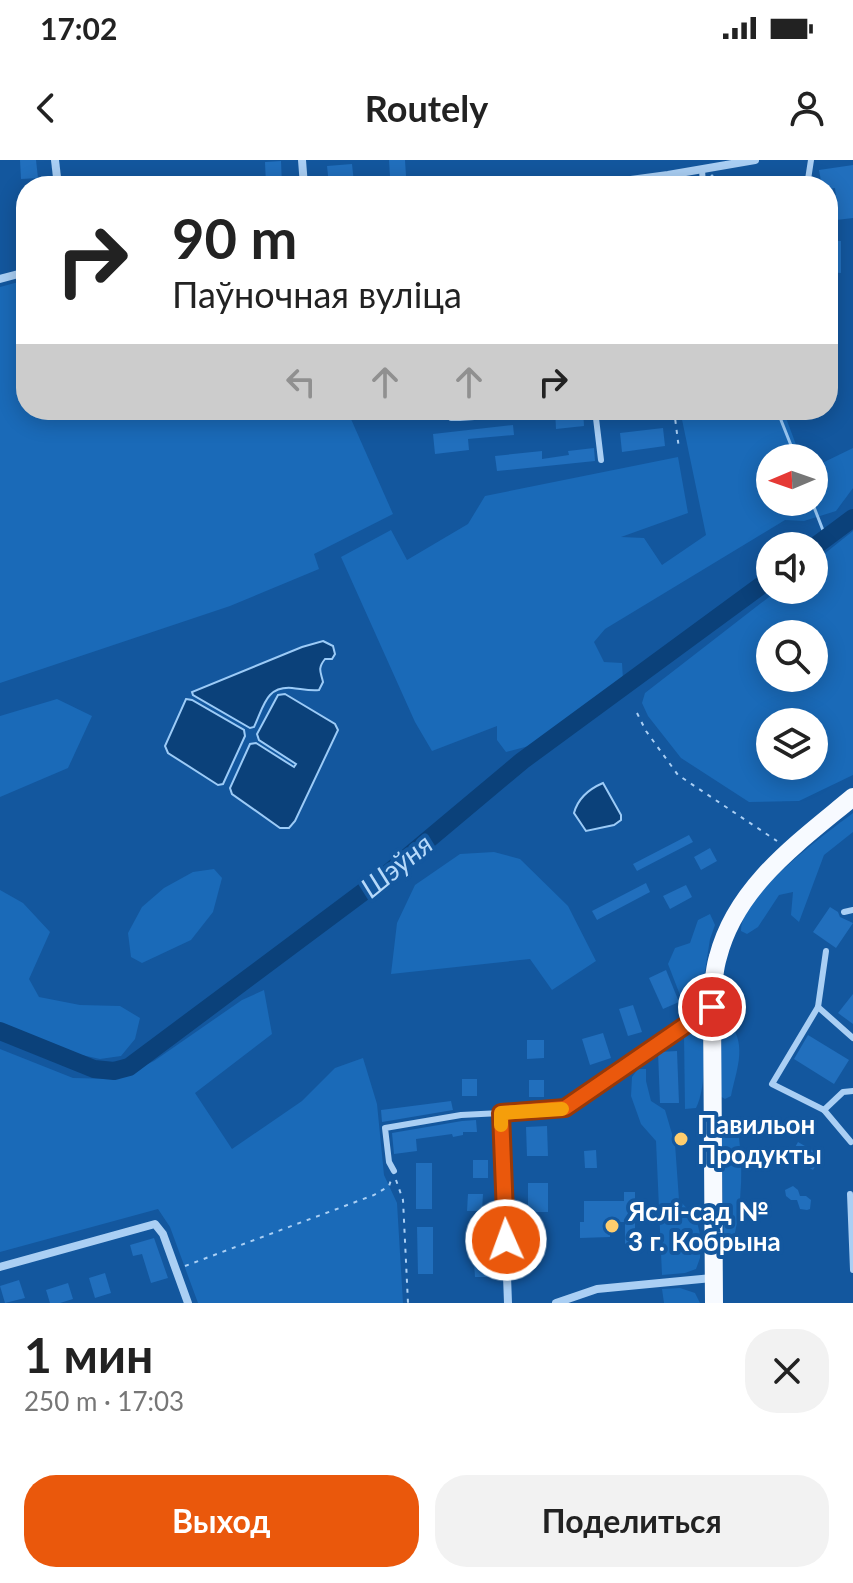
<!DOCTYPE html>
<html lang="ru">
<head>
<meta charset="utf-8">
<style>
	:root { --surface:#fff; --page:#f2f2f2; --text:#222; --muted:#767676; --accent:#ea580c }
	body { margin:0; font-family:Lato,sans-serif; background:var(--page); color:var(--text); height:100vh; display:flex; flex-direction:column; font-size:30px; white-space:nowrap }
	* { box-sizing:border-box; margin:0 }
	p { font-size:26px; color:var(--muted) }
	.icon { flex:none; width:44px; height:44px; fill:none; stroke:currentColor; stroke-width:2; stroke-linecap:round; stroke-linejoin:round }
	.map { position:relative; height:1143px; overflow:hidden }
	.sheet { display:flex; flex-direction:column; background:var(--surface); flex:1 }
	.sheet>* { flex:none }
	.top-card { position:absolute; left:16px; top:16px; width:822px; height:244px; border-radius:32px; box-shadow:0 4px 20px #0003; background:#fff; color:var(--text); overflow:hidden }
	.needle { width:52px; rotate:268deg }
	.fabs { position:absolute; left:756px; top:284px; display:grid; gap:16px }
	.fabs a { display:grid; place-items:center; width:72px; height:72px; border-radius:50%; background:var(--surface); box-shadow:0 4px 20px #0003; font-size:40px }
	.pin { position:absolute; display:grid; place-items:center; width:68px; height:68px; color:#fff; margin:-34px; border:4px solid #fff; border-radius:50%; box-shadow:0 2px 8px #0007 }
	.me { position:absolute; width:88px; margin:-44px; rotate:358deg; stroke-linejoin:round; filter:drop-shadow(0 0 6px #0008) }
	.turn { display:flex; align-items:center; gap:28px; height:168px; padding:0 24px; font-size:36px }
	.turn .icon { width:104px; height:104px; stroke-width:2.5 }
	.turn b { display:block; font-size:56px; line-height:68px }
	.lanes { display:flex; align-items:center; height:76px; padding:0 24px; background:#0003; justify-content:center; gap:40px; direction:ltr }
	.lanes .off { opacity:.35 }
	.round { display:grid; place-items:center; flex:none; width:84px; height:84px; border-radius:32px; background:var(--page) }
	.headline { display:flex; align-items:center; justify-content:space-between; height:136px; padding:0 24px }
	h1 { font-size:48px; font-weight:700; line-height:60px }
	.button { display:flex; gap:16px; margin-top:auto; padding:16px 24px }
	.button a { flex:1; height:92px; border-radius:32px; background:var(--accent); color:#fff; font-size:32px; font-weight:700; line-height:92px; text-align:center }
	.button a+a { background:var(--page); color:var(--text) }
	.status { display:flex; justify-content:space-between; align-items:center; height:56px; padding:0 40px; background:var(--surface); direction:ltr }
	.status svg { height:22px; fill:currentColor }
	header { display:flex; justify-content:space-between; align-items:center; height:104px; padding:0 24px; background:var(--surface); font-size:36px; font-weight:700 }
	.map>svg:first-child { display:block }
</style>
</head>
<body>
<div class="status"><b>17:02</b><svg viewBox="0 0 49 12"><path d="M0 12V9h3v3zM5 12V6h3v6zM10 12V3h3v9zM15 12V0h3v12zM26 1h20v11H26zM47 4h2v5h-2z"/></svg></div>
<header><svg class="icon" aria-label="back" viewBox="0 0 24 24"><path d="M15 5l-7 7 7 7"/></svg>Routely<svg class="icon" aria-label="person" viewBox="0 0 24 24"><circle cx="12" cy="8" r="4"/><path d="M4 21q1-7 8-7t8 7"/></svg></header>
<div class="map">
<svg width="853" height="1143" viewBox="0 0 853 1143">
	<rect width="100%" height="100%" fill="#13579e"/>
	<g fill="#1a6ab8" fill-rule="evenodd">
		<polygon points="26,120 26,250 347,250 393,354 314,394 319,409 230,446 0,523 0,127"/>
		<polygon points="680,250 783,250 801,298 770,298 770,342 814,342 814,307 853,288 853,328 836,351 804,361 785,360 605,469 594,482 604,502 622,503 623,520 529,586 506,592 497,580 497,566 432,591 415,562 341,397 391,370 407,400 468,364 485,336 678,297 688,353 621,377 644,378 662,405 706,375"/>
		<path d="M 853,371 L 853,615 L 799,641 L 749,642 L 681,598 L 648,556 L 642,543 L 645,533 L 778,430 L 814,430 L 814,402 ZM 770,474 L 814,474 L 814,518 L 770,518 ZM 770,562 L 814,562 L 814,606 L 770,606 Z"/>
		<polygon points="57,539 92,556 68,608 0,637 0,556"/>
		<path d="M 853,653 L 853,672 L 824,695 L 799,762 L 791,755 L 793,732 L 779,735 L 758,767 L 747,774 L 741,771 C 740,736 825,674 853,653 Z"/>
		<polygon points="494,692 520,699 568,746 596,801 552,830 530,799 391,814 397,763 415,725 460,694"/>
		<polygon points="214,709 222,718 213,752 191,780 142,803 131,797 128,773 142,747 164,728 193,712"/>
		<polygon points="0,730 23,743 50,772 29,819 39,837 80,845 120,846 140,858 135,879 121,896 100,899 68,892 0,863"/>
		<polygon points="710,754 715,765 710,779 700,843 687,853 668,804 675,788 690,783 698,760"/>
		<polygon points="264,830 272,874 195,933 232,989 302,941 335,908 363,898 377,944 384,1015 397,1043 403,1143 198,1143 170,1067 158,1049 0,1092 0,889 73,918 116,919 154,901 242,840"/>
		<path d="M 731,865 C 747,887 736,911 731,936 L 725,939 L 720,936 L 722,869 Z"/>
		<path d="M 694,871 L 702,874 C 704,897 706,927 696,948 L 685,949 L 684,874 Z"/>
		<polygon points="638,909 646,909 646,921 651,941 665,950 675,984 679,1040 696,1058 701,1078 700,1098 696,1109 685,1113 662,1115 656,981 641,964 631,936 632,917"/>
		<path d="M 728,964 L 737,965 C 744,1004 742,1040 734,1078 L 729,1082 L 726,1081 L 724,1073 L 721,972 Z"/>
		<polygon points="680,1128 695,1133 700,1143 664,1143 662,1129"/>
	</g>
	<g fill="#0b417a" stroke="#9ccbf7" stroke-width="2">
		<path d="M 323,481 L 333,486 L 335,494 L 332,499 L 325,499 C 317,509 321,512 323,522 L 319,530 C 310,531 302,529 292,528 C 266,526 264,546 254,567 L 250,568 L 193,535 L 192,532 L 302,487 Z"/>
		<polygon points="285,534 335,564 338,570 295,661 289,668 280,668 232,634 230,628 250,584 256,583 294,607 296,604 259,580 257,574 278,535"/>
		<polygon points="186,539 192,540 244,570 245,576 223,624 218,625 168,593 165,586"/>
		<path d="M 603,623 L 621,655 L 621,660 L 614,665 L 586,671 L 574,653 C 578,638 589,629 603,623 Z"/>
	</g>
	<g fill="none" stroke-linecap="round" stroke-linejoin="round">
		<g stroke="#9ccbf7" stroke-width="3">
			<polyline points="712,16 713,26"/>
			<polyline points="777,250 796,298"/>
			<polyline points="812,342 826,378"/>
		</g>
		<g stroke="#0b417a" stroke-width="18">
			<polyline points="814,387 853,358"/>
			<polyline points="0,871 94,909 114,911 129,907 386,715 522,601 770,419"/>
		</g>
	</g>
	<g fill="#216fbd">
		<polygon points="20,0 36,0 38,18 21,19"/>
		<polygon points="389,0 405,0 406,16 390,17"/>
		<polygon points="281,1 282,26 266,26 265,2"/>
		<polygon points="352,4 354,23 329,25 327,6"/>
		<polygon points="853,5 853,58 828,61 828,45 837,43 835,28 828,29 828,26 822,26 819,10"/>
		<polygon points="828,81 841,81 841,113 828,112"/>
		<polygon points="555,250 583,250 584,266 556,269"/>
		<polygon points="513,265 514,275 468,279 469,290 435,294 433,274"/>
		<polygon points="663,268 665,286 622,292 620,273"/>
		<polygon points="594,288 595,301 497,311 495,296 542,291 542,299 569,295 568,291"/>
		<polygon points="689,675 693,682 637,711 633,704"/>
		<polygon points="710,688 717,701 701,710 694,697"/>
		<polygon points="646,723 650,732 597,760 592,751"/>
		<polygon points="686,725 692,737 670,749 663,736"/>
		<polygon points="830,747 838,752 840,757 853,763 836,788 813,772"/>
		<polygon points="666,810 679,842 663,849 649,818"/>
		<polygon points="853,834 853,864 838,853"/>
		<polygon points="633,845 642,872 628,876 619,849"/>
		<polygon points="603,873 611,898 590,905 582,879"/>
		<polygon points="808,875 849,900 834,924 794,899"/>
		<polygon points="527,880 544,880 544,898 527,899"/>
		<polygon points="677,891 679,943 660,943 658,892"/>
		<rect x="462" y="919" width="15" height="17"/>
		<rect x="529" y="920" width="15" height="17"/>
		<polygon points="451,941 453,950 382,962 381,950"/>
		<polygon points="476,960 477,972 463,972 463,975 453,977 452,974 416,979 417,991 394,994 392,973 462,961"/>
		<polygon points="547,966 548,996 527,996 526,967"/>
		<polygon points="798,982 822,996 813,1010 790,996"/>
		<polygon points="596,990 597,1008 585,1008 584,991"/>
		<rect x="473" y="1000" width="15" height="18"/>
		<rect x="416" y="1003" width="16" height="46"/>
		<rect x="528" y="1023" width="20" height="29"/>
		<polygon points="793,1026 798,1030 800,1036 806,1036 811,1040 810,1049 807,1050 800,1049 797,1040 791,1040 786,1036 785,1030"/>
		<polygon points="624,1032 635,1032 635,1085 625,1085 625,1062 610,1062 610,1077 580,1078 580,1062 584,1062 584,1041 624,1041"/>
		<polygon points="468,1034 483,1034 482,1051 467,1051"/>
		<polygon points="417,1067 433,1067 433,1114 418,1114"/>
		<rect x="474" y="1067" width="15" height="15"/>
		<rect x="529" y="1074" width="17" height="16"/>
		<polygon points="154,1078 168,1118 151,1123 142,1094 133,1096 130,1085"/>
		<polygon points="490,1101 490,1117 475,1117 474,1102"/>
		<polygon points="105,1113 111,1133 95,1138 89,1118"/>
		<polygon points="19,1120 25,1138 5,1143 0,1126"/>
		<polygon points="68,1123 73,1139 60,1143 50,1143 46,1130"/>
	</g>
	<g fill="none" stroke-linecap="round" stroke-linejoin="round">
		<g stroke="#aacff4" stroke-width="2" stroke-dasharray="4 6" stroke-linecap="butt">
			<polyline points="674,250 679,289"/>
			<polyline points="637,553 646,571 678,615 777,681"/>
			<polyline points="396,1020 403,1040 408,1143"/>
			<polyline points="185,1106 374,1035 389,1026 391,1020"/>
		</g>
		<g stroke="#aacff4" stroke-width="6">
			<polyline points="702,9 703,26"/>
			<polyline points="807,26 811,0"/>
			<polyline points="450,250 451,258 460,258 529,253 531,250"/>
			<polyline points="595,250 601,300"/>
			<polyline points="844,752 853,750"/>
			<polyline points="826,791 818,847 772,924 824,950 843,932 853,931"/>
			<polyline points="818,847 853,878"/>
			<polyline points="824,950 851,982"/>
			<polyline points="394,1011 389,1002 385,968 461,955 501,953"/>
			<polyline points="850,1034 853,1110"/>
		</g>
		<g stroke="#aacff4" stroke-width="8">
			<polyline points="55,0 58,26"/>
			<polyline points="302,0 304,26"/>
			<polyline points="586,26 668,15 755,0"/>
			<polyline points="0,119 26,112"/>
			<polyline points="0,1107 155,1064 163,1074 188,1143"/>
			<polyline points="508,1143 501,953 565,948 711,847"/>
			<polyline points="556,1143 597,1129 712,1118"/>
		</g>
		<path stroke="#f7faff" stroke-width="18" d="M 714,1143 L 712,847 C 713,831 713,813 718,797 C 736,726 799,682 853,637"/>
	</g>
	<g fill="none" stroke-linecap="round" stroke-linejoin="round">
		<g stroke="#983908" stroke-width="20">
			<polyline id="route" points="506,1080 501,953 565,948 712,847"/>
		</g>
		<use href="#route" stroke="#ea580c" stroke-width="14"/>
		<polyline stroke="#f59e0b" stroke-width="14" points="501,965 501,953 562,949"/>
	</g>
	<g fill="#ffcd6d" stroke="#13579e" stroke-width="3">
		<circle cx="681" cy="979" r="8"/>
		<circle cx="612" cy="1066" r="8"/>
	</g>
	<g text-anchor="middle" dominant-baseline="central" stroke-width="8" stroke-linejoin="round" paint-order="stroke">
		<g font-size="26" font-weight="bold" fill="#fff" stroke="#13579e" text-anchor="start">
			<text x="697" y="964">Павильон<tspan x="697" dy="30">Продукты</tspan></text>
			<text x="628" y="1051">Яслі-сад №<tspan x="628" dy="30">3 г. Кобрына</tspan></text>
		</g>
		<g font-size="28" font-style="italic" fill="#b6d9fa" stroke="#13579e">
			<text transform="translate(396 705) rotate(-39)">Шэўня</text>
		</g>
	</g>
</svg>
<div class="fabs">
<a><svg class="needle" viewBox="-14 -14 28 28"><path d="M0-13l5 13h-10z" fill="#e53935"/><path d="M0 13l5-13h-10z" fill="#767676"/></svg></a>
<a><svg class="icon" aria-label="sound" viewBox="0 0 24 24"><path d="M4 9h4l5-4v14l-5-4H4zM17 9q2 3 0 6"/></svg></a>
<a><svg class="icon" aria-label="search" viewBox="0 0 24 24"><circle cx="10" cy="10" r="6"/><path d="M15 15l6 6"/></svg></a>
<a><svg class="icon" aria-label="layers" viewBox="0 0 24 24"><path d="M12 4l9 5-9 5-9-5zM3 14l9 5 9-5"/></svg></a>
</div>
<div class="pin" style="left:712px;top:847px;background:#d93025"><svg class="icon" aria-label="arrive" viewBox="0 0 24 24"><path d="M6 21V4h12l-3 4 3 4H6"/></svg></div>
<svg class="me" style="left:506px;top:1080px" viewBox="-20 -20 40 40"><circle r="17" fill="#ea580c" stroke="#fff" stroke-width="3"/><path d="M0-11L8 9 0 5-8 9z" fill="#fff"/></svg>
<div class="top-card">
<div class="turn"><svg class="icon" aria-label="right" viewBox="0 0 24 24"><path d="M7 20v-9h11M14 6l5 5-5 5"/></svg><div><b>90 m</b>Паўночная вуліца</div></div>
<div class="lanes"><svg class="icon off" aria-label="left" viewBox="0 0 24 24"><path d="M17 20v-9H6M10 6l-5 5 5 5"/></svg><svg class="icon off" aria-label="ahead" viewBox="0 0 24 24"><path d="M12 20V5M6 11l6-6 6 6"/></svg><svg class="icon off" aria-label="ahead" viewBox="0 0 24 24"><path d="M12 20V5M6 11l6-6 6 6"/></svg><svg class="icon" aria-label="right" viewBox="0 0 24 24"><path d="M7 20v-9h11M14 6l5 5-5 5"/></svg></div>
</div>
</div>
<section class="sheet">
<div class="headline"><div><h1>1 мин</h1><p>250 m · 17:03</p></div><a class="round"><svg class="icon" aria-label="close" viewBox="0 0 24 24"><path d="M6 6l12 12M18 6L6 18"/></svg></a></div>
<div class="button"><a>Выход</a><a>Поделиться</a></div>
</section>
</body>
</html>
